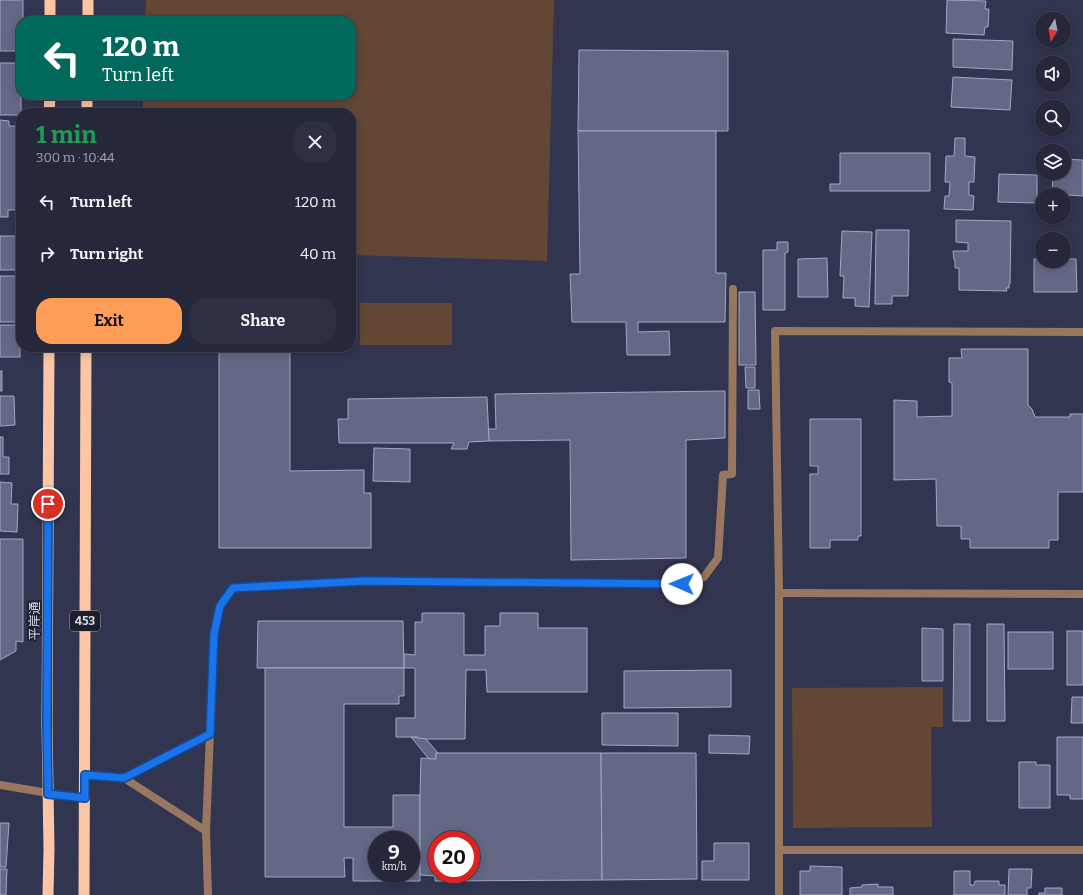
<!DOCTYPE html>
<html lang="en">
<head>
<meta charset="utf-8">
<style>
	:root { --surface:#25283b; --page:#2d3042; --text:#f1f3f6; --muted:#a3a6af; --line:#424455; --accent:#fe9c58 }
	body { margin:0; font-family:Bitter,"Noto Sans JP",serif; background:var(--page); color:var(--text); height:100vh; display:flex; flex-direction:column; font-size:15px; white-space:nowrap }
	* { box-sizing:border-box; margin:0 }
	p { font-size:13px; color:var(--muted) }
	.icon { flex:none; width:22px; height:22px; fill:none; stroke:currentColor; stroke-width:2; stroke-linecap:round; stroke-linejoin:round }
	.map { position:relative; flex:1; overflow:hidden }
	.sheet { position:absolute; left:16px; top:108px; width:340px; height:244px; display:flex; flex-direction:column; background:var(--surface); border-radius:16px; box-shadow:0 2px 10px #0003,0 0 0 1px var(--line) }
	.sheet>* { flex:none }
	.guide { position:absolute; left:16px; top:16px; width:340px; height:84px; border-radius:16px; box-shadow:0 2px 10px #0003,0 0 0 1px var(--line); background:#00695c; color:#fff; overflow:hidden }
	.needle { width:26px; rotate:190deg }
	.tools { position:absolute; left:1035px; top:12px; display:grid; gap:8px }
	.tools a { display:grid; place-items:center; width:36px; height:36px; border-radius:50%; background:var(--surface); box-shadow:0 2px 10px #0003,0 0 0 1px var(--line); font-size:20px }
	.speed { position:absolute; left:368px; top:831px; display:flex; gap:8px; font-size:20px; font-weight:700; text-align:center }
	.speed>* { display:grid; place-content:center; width:52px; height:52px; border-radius:50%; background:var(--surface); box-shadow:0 2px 10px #0003,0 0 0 1px var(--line); line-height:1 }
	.speed small { font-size:10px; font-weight:400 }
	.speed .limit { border:6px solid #d22; background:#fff; color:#111 }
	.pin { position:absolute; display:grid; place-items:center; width:34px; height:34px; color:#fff; margin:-17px; border:2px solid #fff; border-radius:50%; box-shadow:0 1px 4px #0007 }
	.me { position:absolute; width:44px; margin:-22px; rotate:271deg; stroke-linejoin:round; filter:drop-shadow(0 0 3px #0008) }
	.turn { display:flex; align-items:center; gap:14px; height:84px; padding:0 20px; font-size:18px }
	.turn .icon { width:52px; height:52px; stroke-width:2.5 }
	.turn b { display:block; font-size:28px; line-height:34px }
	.round { display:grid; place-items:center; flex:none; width:42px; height:42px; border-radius:16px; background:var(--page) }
	.summary { display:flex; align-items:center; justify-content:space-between; height:68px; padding:0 20px }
	h1 { font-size:24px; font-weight:700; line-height:30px; color:#1e9e55 }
	.action { display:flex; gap:8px; margin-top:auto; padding:8px 20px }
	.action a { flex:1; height:46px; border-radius:16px; background:var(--accent); color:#111; font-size:16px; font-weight:700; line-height:46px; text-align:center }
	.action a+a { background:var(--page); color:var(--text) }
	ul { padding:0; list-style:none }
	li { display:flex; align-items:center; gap:12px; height:52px; padding:0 20px }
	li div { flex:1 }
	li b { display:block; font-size:15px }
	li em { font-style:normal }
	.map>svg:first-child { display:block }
</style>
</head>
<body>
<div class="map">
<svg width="1083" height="895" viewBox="0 0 1083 895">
	<rect width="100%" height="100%" fill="#31354f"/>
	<g fill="#634735">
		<polygon points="146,0 554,0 547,261 351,255 351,113 143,113 143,95 351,95 351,21 145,21"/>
		<rect x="360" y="303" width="92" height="42"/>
		<polygon points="943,687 943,727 931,727 932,827 793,828 792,688"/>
	</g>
	<g fill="#636885" stroke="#a1a7c6" fill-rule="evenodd">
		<polygon points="0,0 23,0 23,21 21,21 21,51 0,51"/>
		<polygon points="947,0 986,1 985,9 989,9 988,27 985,27 984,35 946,33"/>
		<polygon points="953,39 1013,41 1012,70 953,67"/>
		<polygon points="579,50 728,51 728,131 578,131"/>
		<rect x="0" y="63" width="21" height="52"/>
		<polygon points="953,77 1012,80 1010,110 951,107"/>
		<polygon points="0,120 9,121 9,126 21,126 19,199 20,199 20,210 8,210 8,217 0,217"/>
		<polygon points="578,131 716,131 716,273 726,273 725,322 638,322 638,332 669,331 670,355 627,355 626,322 572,322 570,274 580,274"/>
		<polygon points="955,138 965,138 965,156 975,157 974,182 969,182 969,195 974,196 973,210 944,209 945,196 949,196 950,182 945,182 946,156 954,156"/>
		<polygon points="840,153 930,153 930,191 830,191 830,184 840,184"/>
		<polygon points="1064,159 1083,160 1083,196 1052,194 1053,173 1064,173"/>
		<polygon points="999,174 1037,175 1037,203 998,202"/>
		<polygon points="956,220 1011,221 1010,284 1009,284 1009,288 1006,288 1007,291 959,290 959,268 955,268 955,260 954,260 953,251 968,251 968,243 956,242"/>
		<polygon points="876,230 909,230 908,296 892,296 892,304 875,304"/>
		<polygon points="842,231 872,232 869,307 855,306 855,298 843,298 844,276 840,276"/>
		<rect x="0" y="236" width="16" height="34"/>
		<polygon points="777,242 788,242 788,252 785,253 785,310 763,310 763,250 777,250"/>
		<polygon points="827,258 828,297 798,297 798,259"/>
		<polygon points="1034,259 1042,259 1042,261 1064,261 1064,259 1076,259 1077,292 1034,292"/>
		<rect x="0" y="276" width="21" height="46"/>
		<polygon points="739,292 755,292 756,365 739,365"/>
		<rect x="0" y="325" width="20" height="32"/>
		<polygon points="219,347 290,347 290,471 364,470 364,493 371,493 371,548 219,548"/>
		<polygon points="961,349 1028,349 1028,405 1032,409 1035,417 1070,417 1070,414 1083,414 1083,492 1058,492 1058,540 1049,540 1049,548 970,548 970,539 961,539 961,526 937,526 936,479 894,480 894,400 917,401 917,417 952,416 952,383 949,382 949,358 962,358"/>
		<polygon points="745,367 755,367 755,388 746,388"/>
		<rect x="0" y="371" width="2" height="20"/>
		<polygon points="748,390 759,390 760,409 748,409"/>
		<polygon points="725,391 725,438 686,440 686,558 571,560 570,440 489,441 488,429 496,429 495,394"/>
		<polygon points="0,396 14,396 15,425 0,426"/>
		<polygon points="487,397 489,441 469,442 467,449 451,449 454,443 339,443 338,419 348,419 348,399"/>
		<polygon points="810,419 861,419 861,536 858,536 858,540 830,540 830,548 810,548 810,474 818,474 818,466 810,466"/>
		<polygon points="0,437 3,437 3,457 9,457 9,474 0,474"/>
		<polygon points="374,448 410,449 410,482 373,481"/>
		<polygon points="0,482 12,483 11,504 18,504 17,532 0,531"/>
		<polygon points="0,539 23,539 23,642 16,641 16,651 0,660"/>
		<polygon points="422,613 464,613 464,655 485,655 485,626 500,626 500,613 538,613 538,628 587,628 587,692 487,692 486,670 466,670 465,739 418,739 418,737 396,737 396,718 415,718 415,668 404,668 404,654 415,655 415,622 422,622"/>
		<polygon points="258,621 403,621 404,668 257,668"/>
		<polygon points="954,624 970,624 970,721 953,721"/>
		<polygon points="987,624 1004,624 1005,721 987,721"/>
		<polygon points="922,628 943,629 943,681 922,681"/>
		<rect x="1067" y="631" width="16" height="54"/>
		<rect x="1008" y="632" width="45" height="37"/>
		<path d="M 265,668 L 404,668 L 404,696 L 399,696 L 399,704 L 344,704 L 344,827 L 393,827 L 393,795 L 420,795 L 420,881 L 353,881 L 353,858 L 344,858 L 345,877 L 265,877 ZM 377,840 L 411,840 L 411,874 L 377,874 Z"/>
		<polygon points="731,670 731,707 624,708 624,671"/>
		<polygon points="1072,697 1083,697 1083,723 1071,723"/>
		<polygon points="602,713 678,713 678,746 602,745"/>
		<polygon points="709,735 750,736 749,754 709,753"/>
		<polygon points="411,737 426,739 438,753 436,753 436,759 429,759"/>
		<polygon points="1057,737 1083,737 1083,799 1070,799 1070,795 1057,795"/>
		<path d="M 436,753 L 601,753 L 602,880 L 435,881 L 435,876 L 420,875 L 420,795 L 421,758 L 436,759 ZM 437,840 L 471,840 L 471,874 L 437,874 Z"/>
		<polygon points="601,753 696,753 697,879 602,880"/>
		<polygon points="1019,762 1036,762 1036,765 1050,765 1050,808 1019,808"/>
		<polygon points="0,823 9,823 6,867 0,867"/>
		<polygon points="714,843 749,843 749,880 702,880 702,861 714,861"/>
		<polygon points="810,866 842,867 842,895 800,895 800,871 810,871"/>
		<polygon points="0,869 7,869 6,895 0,895"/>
		<polygon points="1009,869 1032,869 1031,888 1027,888 1027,895 1008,895"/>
		<polygon points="954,871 970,871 970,885 974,885 975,881 999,881 999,885 1005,885 1005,895 954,895"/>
		<polygon points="878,884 878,887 893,887 893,895 850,895 850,888 862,887 862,885"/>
		<polygon points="1045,888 1062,888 1062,895 1039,895 1039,893 1045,893"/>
	</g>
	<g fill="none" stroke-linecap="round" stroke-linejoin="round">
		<g stroke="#997660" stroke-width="8">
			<polyline points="85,775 124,778 206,831"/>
			<polyline points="124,778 210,734"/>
			<polyline points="208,895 206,831 214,634 220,606 233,588 364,581 682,584 704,577 718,558 723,475 732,474 733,289"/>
		</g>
		<g stroke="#997660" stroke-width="8">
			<polyline points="779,593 1083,594"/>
			<polyline points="779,850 1083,850"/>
			<polyline points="779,895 779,593 775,331 1083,332"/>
		</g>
		<polyline stroke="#997660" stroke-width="8" points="0,785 48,793 85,798"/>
		<g stroke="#fcc6a4" stroke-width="11">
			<polyline points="50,21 50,0"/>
			<polyline points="88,21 88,0"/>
			<polyline points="49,113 50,95"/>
			<polyline points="87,113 87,95"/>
			<polyline points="48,895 49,849 47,725 49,347"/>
			<polyline points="84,895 86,347"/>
		</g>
	</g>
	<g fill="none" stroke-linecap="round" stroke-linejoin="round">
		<g stroke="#114b97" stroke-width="10">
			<polyline id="route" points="48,504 47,725 48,794 85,798 85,775 124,778 210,734 214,634 220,606 233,588 364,581 682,584"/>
		</g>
		<use href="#route" stroke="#1a73e8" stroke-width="7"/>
	</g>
	<g text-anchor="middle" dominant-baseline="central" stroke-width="3.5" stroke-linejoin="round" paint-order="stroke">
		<rect fill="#1c1e2a" stroke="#9fa2b1" stroke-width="1" x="70" y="611" width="30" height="20" rx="3"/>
		<g font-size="12" font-weight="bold" fill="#d7daeb">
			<text x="85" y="621">453</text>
		</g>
		<g font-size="13" fill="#d7daeb" stroke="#1c1e2a">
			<text transform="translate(34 621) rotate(-90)">平岸通</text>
		</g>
	</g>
</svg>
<div class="tools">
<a><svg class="needle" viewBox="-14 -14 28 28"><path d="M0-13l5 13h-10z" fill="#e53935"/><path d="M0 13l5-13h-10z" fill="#a3a6af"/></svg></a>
<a><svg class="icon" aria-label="sound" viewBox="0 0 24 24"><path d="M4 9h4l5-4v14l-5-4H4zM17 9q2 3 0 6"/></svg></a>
<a><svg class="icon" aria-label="search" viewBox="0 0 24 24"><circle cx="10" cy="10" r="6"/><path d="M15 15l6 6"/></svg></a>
<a><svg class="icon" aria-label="layers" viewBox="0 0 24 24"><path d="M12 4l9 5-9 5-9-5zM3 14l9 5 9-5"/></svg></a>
<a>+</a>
<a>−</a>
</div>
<div class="speed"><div>9<small>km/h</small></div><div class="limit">20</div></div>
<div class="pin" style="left:48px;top:504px;background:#d93025"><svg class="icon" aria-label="arrive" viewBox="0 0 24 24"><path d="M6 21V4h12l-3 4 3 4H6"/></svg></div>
<svg class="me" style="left:682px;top:584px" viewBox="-20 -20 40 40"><circle r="19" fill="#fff"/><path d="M0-13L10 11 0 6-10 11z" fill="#1a73e8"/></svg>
<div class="guide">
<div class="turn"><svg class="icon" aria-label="left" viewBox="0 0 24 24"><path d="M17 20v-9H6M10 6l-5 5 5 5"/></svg><div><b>120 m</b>Turn left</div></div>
</div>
<section class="sheet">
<div class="summary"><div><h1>1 min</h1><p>300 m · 10:44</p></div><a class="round"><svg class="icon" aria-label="close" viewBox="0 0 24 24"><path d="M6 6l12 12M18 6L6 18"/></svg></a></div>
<ul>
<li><svg class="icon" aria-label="left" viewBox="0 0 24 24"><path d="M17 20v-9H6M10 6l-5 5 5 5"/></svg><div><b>Turn left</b></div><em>120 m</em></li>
<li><svg class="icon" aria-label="right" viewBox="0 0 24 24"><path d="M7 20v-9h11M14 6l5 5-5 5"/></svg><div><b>Turn right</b></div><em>40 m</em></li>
</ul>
<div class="action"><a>Exit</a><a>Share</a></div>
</section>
</div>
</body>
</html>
